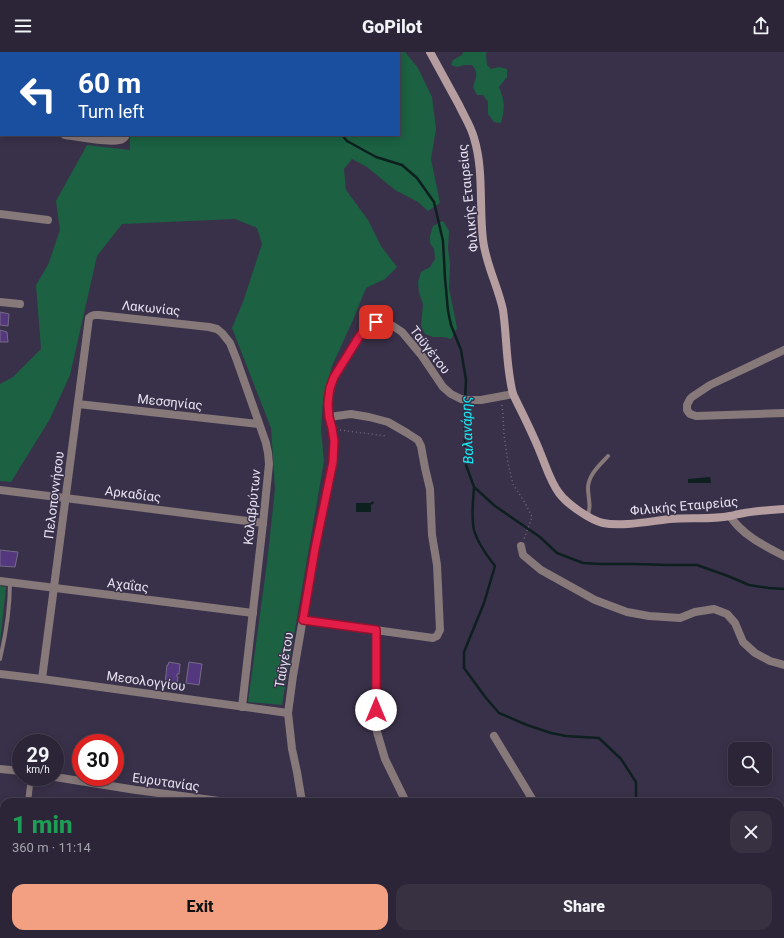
<!DOCTYPE html>
<html lang="en">
<head>
<meta charset="utf-8">
<style>
	:root { --surface:#2b2537; --page:#373142; --text:#f1f3f6; --muted:#a6a5ad; --line:#474252; --accent:#f2a081 }
	body { margin:0; font-family:Roboto,sans-serif; background:var(--page); color:var(--text); height:100vh; display:flex; flex-direction:column; font-size:15px; white-space:nowrap }
	* { box-sizing:border-box; margin:0 }
	p { font-size:13px; color:var(--muted) }
	.icon { flex:none; width:22px; height:22px; fill:none; stroke:currentColor; stroke-width:2; stroke-linecap:round; stroke-linejoin:round }
	.map { position:relative; flex:1; overflow:hidden }
	.drawer { position:absolute; left:0px; top:746px; width:784px; height:140px; display:flex; flex-direction:column; background:var(--surface); border-radius:12px 12px 0 0; box-shadow:0 2px 10px #0003,0 0 0 1px var(--line) }
	.drawer>* { flex:none }
	.hud { position:absolute; left:0px; top:0px; width:400px; height:84px; box-shadow:0 2px 10px #0003,0 0 0 1px var(--line); background:#1a4fa0; color:#fff; overflow:hidden }
	.tools { position:absolute; left:728px; top:690px; display:grid; gap:8px }
	.tools a { display:grid; place-items:center; width:44px; height:44px; border-radius:8px; background:var(--surface); box-shadow:0 2px 10px #0003,0 0 0 1px var(--line); font-size:20px }
	.speed { position:absolute; left:12px; top:682px; display:flex; gap:8px; font-size:20px; font-weight:700; text-align:center }
	.speed>* { display:grid; place-content:center; width:52px; height:52px; border-radius:50%; background:var(--surface); box-shadow:0 2px 10px #0003,0 0 0 1px var(--line); line-height:1 }
	.speed small { font-size:10px; font-weight:400 }
	.speed .limit { border:6px solid #d22; background:#fff; color:#111 }
	.pin { position:absolute; display:grid; place-items:center; width:34px; height:34px; color:#fff; margin:-17px; border-radius:8px; box-shadow:0 2px 6px #0006 }
	.me { position:absolute; width:44px; margin:-22px; rotate:0deg; stroke-linejoin:round; filter:drop-shadow(0 0 3px #0008) }
	.turn { display:flex; align-items:center; gap:14px; height:84px; padding:0 12px; font-size:18px }
	.turn .icon { width:52px; height:52px; stroke-width:2.5 }
	.turn b { display:block; font-size:28px; line-height:34px }
	.round { display:grid; place-items:center; flex:none; width:42px; height:42px; border-radius:12px; background:var(--page) }
	.overview { display:flex; align-items:center; justify-content:space-between; height:68px; padding:0 12px }
	h1 { font-size:24px; font-weight:800; line-height:30px; color:#1e9e55 }
	.action { display:flex; gap:8px; margin-top:auto; padding:8px 12px }
	.action a { flex:1; height:46px; border-radius:12px; background:var(--accent); color:#111; font-size:16px; font-weight:800; line-height:46px; text-align:center }
	.action a+a { background:var(--page); color:var(--text) }
	header { display:flex; justify-content:space-between; align-items:center; height:52px; padding:0 12px; background:var(--surface); font-size:18px; font-weight:800 }
	.map>svg:first-child { display:block }
</style>
</head>
<body>
<header><svg class="icon" aria-label="menu" viewBox="0 0 24 24"><path d="M4 6h16M4 12h16M4 18h16"/></svg>GoPilot<svg class="icon" aria-label="share" viewBox="0 0 24 24"><path d="M12 15V3M7 8l5-5 5 5M5 13v7h14v-7"/></svg></header>
<div class="map">
<svg width="784" height="886" viewBox="0 0 784 886">
	<rect width="100%" height="100%" fill="#393149"/>
	<g fill="#1b6142">
		<polygon points="91,0 405,0 418,16 432,45 436,77 431,107 440,151 428,159 418,150 395,138 367,115 352,107 344,117 346,138 368,168 381,194 397,215 385,227 366,236 353,268 332,314 323,347 321,378 324,409 282,653 248,650 267,511 275,437 271,376 232,276 243,250 262,192 257,176 235,167 122,172 97,204 70,323 50,367 11,430 0,429 0,332 13,325 41,297 36,233 48,213 60,178 56,149 87,93 130,98 130,83 399,83 399,1 91,1"/>
		<path d="M 463,0 L 487,0 L 486,2 L 487,13 L 491,17 L 499,15 L 507,17 L 507,25 L 499,35 C 505,50 505,56 501,71 L 494,70 L 488,62 L 488,50 L 483,43 L 477,43 L 473,35 C 476,25 479,22 472,13 L 464,13 L 457,15 L 451,13 L 453,8 L 462,3 Z"/>
		<polygon points="443,169 449,179 448,197 450,212 449,236 457,276 451,287 444,285 433,285 425,282 421,274 423,252 419,241 418,230 421,220 430,215 435,207 434,197 430,191 430,184 433,174"/>
		<polygon points="0,534 6,535 0,591"/>
	</g>
	<g fill="#0e1f20">
		<polygon points="710,425 711,431 688,431 688,427"/>
		<polygon points="373,449 374,451 371,453 371,460 356,460 356,451 370,451"/>
	</g>
	<g fill="none" stroke-linecap="round" stroke-linejoin="round">
		<g stroke="#0e1f20" stroke-width="2.5">
			<polyline points="139,0 140,1"/>
			<polyline points="308,0 309,1"/>
			<polyline points="247,1 248,0"/>
			<polyline points="342,83 347,89 376,105 402,113 417,126 434,150 443,189 445,226 448,259 451,273 461,298 466,328 464,370 466,413 474,435 495,454 540,485 557,501 583,511 601,512 635,512 667,513 697,513 728,524 749,533 769,536 784,537"/>
			<path d="M 474,436 C 473,449 471,464 474,478 C 477,489 488,505 495,514 L 484,551 L 464,600 L 464,616 L 486,646 L 499,661 L 527,673 L 551,681 L 566,684 L 599,686 L 621,707 L 636,730 L 636,750"/>
			<polyline points="624,882 624,886"/>
		</g>
	</g>
	<g fill="#54387f" stroke="#746b86">
		<polygon points="0,260 9,262 8,274 0,273"/>
		<polygon points="0,278 7,280 8,290 0,290"/>
		<polygon points="0,498 18,500 15,515 0,514"/>
		<polygon points="169,610 180,612 179,622 177,622 177,625 178,625 177,632 173,631 173,633 165,632 167,613 168,613"/>
		<polygon points="189,610 202,612 199,633 186,631"/>
	</g>
	<g fill="none" stroke-linecap="round" stroke-linejoin="round">
		<g stroke="#6f687d" stroke-width="1.5" stroke-dasharray="1 3" stroke-linecap="butt">
			<polyline points="502,353 503,364 504,383 508,411 513,432 525,451 532,465 524,487"/>
			<polyline points="340,378 386,384"/>
			<polyline points="11,886 11,882"/>
		</g>
		<g stroke="#87787a" stroke-width="4">
			<path d="M 587,464 C 592,455 588,446 588,436 C 588,423 600,413 608,404"/>
			<path d="M 0,607 C 6,582 10,556 10,530"/>
		</g>
		<polyline stroke="#87787a" stroke-width="6" points="28,750 31,725"/>
		<g stroke="#87787a" stroke-width="8">
			<polyline points="85,0 86,1"/>
			<polyline points="0,74 1,74"/>
			<path d="M 65,83 C 78,85 109,91 119,88 C 122,88 123,87 125,85 L 125,83"/>
			<polyline points="0,162 48,168"/>
			<polyline points="0,250 20,252"/>
			<polyline points="784,298 710,333 692,345 690,347 687,353 687,358 690,362 696,364 784,361"/>
			<polyline points="78,352 259,372"/>
			<polyline points="0,438 65,446 263,471"/>
			<path d="M 730,464 C 742,483 765,494 784,504"/>
			<polyline points="521,494 523,503 541,518 595,548 627,560 649,564 680,566 695,560 714,557 727,562 735,571 743,590 755,601 770,609 784,613"/>
			<polyline points="0,529 253,561"/>
			<polyline points="303,568 433,586 437,584 440,578 437,513 432,483 430,437 425,416 421,394 418,388 407,381 388,370 369,365 351,362 329,365"/>
			<polyline points="376,578 376,658 377,680 385,707 406,750"/>
			<path d="M 42,627 L 89,266 C 92,262 95,263 99,263 L 209,275 L 217,277 L 222,281 L 230,291 L 236,306 L 266,391 L 268,401 L 269,412 L 263,471 L 242,655"/>
			<polyline points="288,661 292,697 297,720 302,750"/>
			<polyline points="494,684 534,750"/>
			<polyline points="0,717 21,719"/>
			<polyline points="55,725 136,738 227,750"/>
			<polyline points="0,812 4,813"/>
			<polyline points="307,882 307,886"/>
			<polyline points="330,882 331,886"/>
			<polyline points="422,882 424,886"/>
			<polyline points="471,882 473,886"/>
			<polyline points="594,882 596,886"/>
		</g>
		<polyline stroke="#87787a" stroke-width="8" points="0,622 42,627 288,661 293,624 315,497 333,410 334,389 332,377 329,365 329,343 334,325 359,285 367,275 376,270 385,271 393,274 402,280 422,304 443,335 451,342 461,347 467,348 481,348 513,342"/>
		<path stroke="#b59da0" stroke-width="8" d="M 430,0 C 440,18 449,35 459,53 C 464,64 471,74 474,86 C 484,118 479,155 483,188 C 486,213 498,234 503,258 C 507,286 506,315 513,342 C 522,361 532,380 540,400 C 546,414 550,429 559,441 C 567,452 590,468 603,471 C 621,475 651,469 670,467 C 690,465 710,468 730,464 C 733,464 736,462 739,462 C 753,459 770,458 784,457"/>
	</g>
	<g fill="none" stroke-linecap="round" stroke-linejoin="round">
		<g stroke="#92132f" stroke-width="10">
			<polyline id="route" points="376,270 366,275 359,285 334,325 330,336 329,343 328,352 329,365 332,376 334,389 333,410 315,497 303,568 376,578 376,658"/>
		</g>
		<use href="#route" stroke="#e11d48" stroke-width="7"/>
	</g>
	<g text-anchor="middle" dominant-baseline="central" stroke-width="3" stroke-linejoin="round" paint-order="stroke">
		<g font-size="13" fill="#e7e3f2" stroke="#393149">
			<text transform="translate(468 146) rotate(-96)">Φιλικής Εταιρείας</text>
			<text transform="translate(151 256) rotate(6)">Λακωνίας</text>
			<text transform="translate(430 298) rotate(52)">Ταϋγέτου</text>
			<text transform="translate(170 350) rotate(6)">Μεσσηνίας</text>
			<text transform="translate(133 442) rotate(7)">Αρκαδίας</text>
			<text transform="translate(54 443) rotate(-83)">Πελοποννήσου</text>
			<text transform="translate(684 454) rotate(-5)">Φιλικής Εταιρείας</text>
			<text transform="translate(252 455) rotate(-84)">Καλαβρύτων</text>
			<text transform="translate(128 533) rotate(7)">Αχαΐας</text>
			<text transform="translate(284 608) rotate(-80)">Ταϋγέτου</text>
			<text transform="translate(146 629) rotate(8)">Μεσολογγίου</text>
			<text transform="translate(166 730) rotate(8)">Ευρυτανίας</text>
		</g>
		<g font-size="14" font-style="italic" fill="#0feef6" stroke="#393149">
			<text transform="translate(467 378) rotate(-92)">Βαλανάρης</text>
		</g>
	</g>
</svg>
<div class="tools">
<a><svg class="icon" aria-label="search" viewBox="0 0 24 24"><circle cx="10" cy="10" r="6"/><path d="M15 15l6 6"/></svg></a>
</div>
<div class="speed"><div>29<small>km/h</small></div><div class="limit">30</div></div>
<div class="pin" style="left:376px;top:270px;background:#d93025"><svg class="icon" aria-label="arrive" viewBox="0 0 24 24"><path d="M6 21V4h12l-3 4 3 4H6"/></svg></div>
<svg class="me" style="left:376px;top:658px" viewBox="-20 -20 40 40"><circle r="19" fill="#fff"/><path d="M0-13L10 11 0 6-10 11z" fill="#e11d48"/></svg>
<div class="hud">
<div class="turn"><svg class="icon" aria-label="left" viewBox="0 0 24 24"><path d="M17 20v-9H6M10 6l-5 5 5 5"/></svg><div><b>60 m</b>Turn left</div></div>
</div>
<section class="drawer">
<div class="overview"><div><h1>1 min</h1><p>360 m · 11:14</p></div><a class="round"><svg class="icon" aria-label="close" viewBox="0 0 24 24"><path d="M6 6l12 12M18 6L6 18"/></svg></a></div>
<div class="action"><a>Exit</a><a>Share</a></div>
</section>
</div>
</body>
</html>
